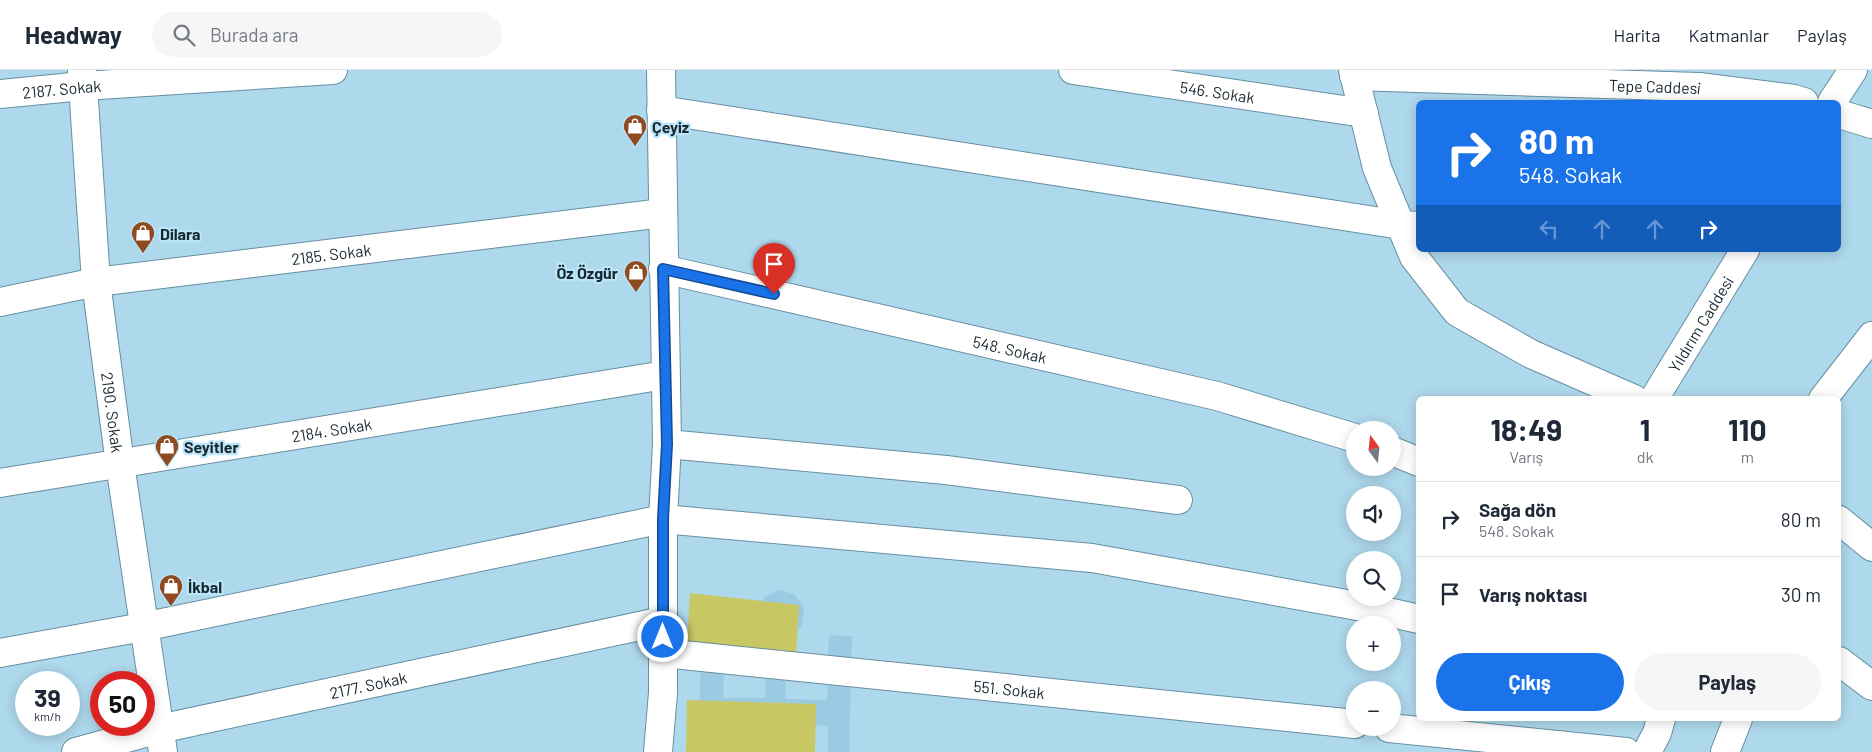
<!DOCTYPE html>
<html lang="tr">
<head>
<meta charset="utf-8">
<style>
	:root { --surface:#fff; --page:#f6f6f7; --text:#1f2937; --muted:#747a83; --line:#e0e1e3; --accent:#1a73e8 }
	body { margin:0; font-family:Barlow,sans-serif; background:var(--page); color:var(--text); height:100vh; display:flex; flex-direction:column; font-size:19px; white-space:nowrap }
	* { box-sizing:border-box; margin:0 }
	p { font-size:16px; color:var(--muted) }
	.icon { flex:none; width:28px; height:28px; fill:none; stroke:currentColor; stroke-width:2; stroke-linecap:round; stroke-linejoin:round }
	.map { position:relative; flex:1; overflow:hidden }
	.drawer { position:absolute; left:1416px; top:326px; width:425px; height:325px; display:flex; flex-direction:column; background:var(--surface); border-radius:8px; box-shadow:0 2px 12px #0003 }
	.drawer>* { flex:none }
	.hud { position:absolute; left:1416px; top:30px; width:425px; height:152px; border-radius:8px; box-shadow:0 2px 12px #0003; background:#1a73e8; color:#fff; overflow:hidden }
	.needle { width:32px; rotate:345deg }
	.tools { position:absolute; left:1346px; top:351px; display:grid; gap:10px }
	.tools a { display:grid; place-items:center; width:55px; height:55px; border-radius:50%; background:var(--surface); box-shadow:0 2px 12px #0003; font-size:25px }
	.speed { position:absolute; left:15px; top:601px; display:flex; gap:10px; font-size:25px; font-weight:700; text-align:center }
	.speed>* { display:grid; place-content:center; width:65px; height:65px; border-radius:50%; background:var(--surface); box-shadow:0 2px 12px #0003; line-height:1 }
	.speed small { font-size:12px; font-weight:400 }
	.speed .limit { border:8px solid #d22; background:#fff; color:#111 }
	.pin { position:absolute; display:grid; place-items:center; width:42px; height:42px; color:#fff; margin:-51px -21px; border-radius:50% 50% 50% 0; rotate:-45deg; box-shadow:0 0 5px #0007 }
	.pin .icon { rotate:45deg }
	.me { position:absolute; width:55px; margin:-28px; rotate:0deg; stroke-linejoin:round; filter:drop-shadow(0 0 4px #0008) }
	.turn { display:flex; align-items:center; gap:18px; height:105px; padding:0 20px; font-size:22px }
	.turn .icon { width:65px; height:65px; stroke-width:2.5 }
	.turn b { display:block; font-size:35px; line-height:42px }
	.lanes { display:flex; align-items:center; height:48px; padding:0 20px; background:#0003; justify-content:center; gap:25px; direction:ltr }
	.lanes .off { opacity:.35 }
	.eta { display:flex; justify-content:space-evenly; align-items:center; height:85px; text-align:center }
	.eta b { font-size:30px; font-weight:700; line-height:35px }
	.button { display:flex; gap:10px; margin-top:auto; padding:10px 20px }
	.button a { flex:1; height:58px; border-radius:30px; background:var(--accent); color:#fff; font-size:20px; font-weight:700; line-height:58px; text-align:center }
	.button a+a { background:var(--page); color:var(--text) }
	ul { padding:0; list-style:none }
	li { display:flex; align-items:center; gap:15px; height:75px; padding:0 20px; border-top:1px solid var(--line) }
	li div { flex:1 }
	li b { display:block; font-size:19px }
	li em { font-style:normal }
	header { display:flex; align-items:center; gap:30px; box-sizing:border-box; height:70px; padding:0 25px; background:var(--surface); border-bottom:1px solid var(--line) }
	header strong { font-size:24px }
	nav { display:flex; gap:28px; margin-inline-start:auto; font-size:18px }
	.search { width:350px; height:45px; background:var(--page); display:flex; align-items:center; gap:12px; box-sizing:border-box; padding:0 18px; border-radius:28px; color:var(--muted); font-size:19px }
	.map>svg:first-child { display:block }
</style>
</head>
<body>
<header>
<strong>Headway</strong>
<div class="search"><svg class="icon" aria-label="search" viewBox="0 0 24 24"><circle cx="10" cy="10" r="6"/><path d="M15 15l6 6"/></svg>Burada ara</div>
<nav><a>Harita</a><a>Katmanlar</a><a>Paylaş</a></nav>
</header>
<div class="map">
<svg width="1872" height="682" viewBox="0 0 1872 682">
	<rect width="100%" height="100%" fill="#aed8ec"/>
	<polygon fill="#9bcbe3" points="779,520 794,524 803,535 804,542 801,557 795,562 787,566 785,629 827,630 829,565 852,566 849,682 828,682 828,656 725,653 698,682 702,564 725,566 723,628 765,628 767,562 761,533 765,527"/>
	<g fill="#c7c763">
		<polygon points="690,523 799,535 796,586 687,573"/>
		<polygon points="687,630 816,634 815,682 686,682"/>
	</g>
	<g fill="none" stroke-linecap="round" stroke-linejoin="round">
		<g stroke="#678fa2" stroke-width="30">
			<g id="street">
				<path id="s1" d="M 82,0 L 96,212 L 120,394 L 163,682"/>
				<path id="s2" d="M 1073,0 L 1364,43"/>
				<polyline points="1353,0 1377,98 1414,187 1457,242 1531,284 1634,329"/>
				<path id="s3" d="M 1354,6 L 1699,17 L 1794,29 L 1804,32"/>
				<path id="s4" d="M 0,24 L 83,16 L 333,0"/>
				<polyline points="1832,32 1853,0"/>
				<polyline points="661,40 1401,155 1419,156"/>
				<polyline points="1839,44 1872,54"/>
				<path id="s5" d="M 663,199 L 1217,326 L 1355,368"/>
				<path id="s6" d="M 0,232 L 96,212 L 663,143"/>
				<path id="s7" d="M 1654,329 L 1745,180"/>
				<polyline points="1823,329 1872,266"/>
				<polyline points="667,374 946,400 1178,430"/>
				<polyline points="1392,381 1419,392"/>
				<path id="s8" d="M 0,413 L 665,305"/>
				<polyline points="1839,450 1872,477"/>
				<polyline points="0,583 143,557 663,449 1092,488 1374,539 1419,549"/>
				<path id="s9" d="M 663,583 L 1355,654"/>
				<polyline points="1839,591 1872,616"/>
				<polyline points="1389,658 1626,682"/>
				<path id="s10" d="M 76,682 L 159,659 L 663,551"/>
				<polyline points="1647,682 1657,663 1661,649"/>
				<polyline points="1725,682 1738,649"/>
			</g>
		</g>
		<g stroke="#678fa2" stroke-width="30">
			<polyline id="secondary" points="658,682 663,623 663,449 667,374 661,0"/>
		</g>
		<use href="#street" stroke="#fff" stroke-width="28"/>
		<use href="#secondary" stroke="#fff" stroke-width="28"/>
	</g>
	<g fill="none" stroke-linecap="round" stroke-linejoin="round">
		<g stroke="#114b97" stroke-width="12">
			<polyline id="route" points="663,567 663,449 667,374 663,199 774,224"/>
		</g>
		<use href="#route" stroke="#1a73e8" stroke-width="9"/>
	</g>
	<defs>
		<g id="shop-pin" transform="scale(1.25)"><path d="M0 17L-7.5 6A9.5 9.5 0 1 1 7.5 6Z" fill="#8f4a20" stroke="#bbe5f9"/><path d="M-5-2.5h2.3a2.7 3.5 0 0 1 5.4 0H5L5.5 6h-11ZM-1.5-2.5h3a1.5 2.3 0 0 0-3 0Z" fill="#fff"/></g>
	</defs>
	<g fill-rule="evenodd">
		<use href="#shop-pin" x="635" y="56"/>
		<use href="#shop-pin" x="143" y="163"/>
		<use href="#shop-pin" x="636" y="202"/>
		<use href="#shop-pin" x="167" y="376"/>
		<use href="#shop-pin" x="171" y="516"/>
	</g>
	<g text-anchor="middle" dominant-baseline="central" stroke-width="4.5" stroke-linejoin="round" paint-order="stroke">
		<g font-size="16" fill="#182830" stroke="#bbe5f9">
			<text stroke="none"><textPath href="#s3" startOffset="301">Tepe Caddesi</textPath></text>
			<text stroke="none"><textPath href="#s4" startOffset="62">2187. Sokak</textPath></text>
			<text stroke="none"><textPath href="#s2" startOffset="146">546. Sokak</textPath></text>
			<text stroke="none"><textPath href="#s6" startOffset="335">2185. Sokak</textPath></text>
			<text stroke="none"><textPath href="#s7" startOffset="88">Yıldırım Caddesi</textPath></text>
			<text stroke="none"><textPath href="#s5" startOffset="356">548. Sokak</textPath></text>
			<text stroke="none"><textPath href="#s1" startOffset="344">2190. Sokak</textPath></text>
			<text stroke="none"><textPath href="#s8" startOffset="336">2184. Sokak</textPath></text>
			<text stroke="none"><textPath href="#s10" startOffset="300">2177. Sokak</textPath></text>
			<text stroke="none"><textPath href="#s9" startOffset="348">551. Sokak</textPath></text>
		</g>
		<g font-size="16" font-weight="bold" fill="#182830" stroke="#bbe5f9" text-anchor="start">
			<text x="652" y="56">Çeyiz</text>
			<text x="160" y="163">Dilara</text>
			<text x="618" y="202" text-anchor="end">Öz Özgür</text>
			<text x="184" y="376">Seyitler</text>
			<text x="188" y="516">İkbal</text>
		</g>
	</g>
</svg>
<div class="tools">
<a><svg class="needle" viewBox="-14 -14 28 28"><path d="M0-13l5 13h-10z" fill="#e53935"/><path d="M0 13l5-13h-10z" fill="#747a83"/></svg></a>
<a><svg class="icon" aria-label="sound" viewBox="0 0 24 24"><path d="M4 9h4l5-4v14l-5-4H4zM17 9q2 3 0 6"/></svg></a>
<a><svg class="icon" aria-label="search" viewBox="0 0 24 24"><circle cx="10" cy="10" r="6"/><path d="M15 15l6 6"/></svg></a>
<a>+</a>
<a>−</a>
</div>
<div class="speed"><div>39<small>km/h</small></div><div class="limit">50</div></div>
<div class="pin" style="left:774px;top:224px;background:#d93025"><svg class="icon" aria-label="arrive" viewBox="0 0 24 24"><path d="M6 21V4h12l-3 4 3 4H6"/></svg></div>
<svg class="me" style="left:663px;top:567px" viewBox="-20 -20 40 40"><circle r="17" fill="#1a73e8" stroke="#fff" stroke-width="3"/><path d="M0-11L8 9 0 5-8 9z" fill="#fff"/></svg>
<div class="hud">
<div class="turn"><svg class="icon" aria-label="right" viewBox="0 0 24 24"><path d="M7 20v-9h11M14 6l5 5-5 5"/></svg><div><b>80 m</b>548. Sokak</div></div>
<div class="lanes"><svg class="icon off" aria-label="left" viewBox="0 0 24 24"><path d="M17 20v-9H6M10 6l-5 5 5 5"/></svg><svg class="icon off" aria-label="ahead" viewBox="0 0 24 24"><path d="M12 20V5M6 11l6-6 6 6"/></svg><svg class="icon off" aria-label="ahead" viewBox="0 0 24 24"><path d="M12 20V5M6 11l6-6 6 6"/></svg><svg class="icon" aria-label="right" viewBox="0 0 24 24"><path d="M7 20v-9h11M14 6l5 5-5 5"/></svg></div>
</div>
<section class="drawer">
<div class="eta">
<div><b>18:49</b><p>Varış</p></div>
<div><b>1</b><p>dk</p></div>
<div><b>110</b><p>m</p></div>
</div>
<ul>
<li><svg class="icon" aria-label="right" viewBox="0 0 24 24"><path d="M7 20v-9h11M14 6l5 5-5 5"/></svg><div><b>Sağa dön</b><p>548. Sokak</p></div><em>80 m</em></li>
<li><svg class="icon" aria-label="arrive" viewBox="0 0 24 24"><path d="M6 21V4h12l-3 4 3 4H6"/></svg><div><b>Varış noktası</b></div><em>30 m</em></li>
</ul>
<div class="button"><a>Çıkış</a><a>Paylaş</a></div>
</section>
</div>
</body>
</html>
